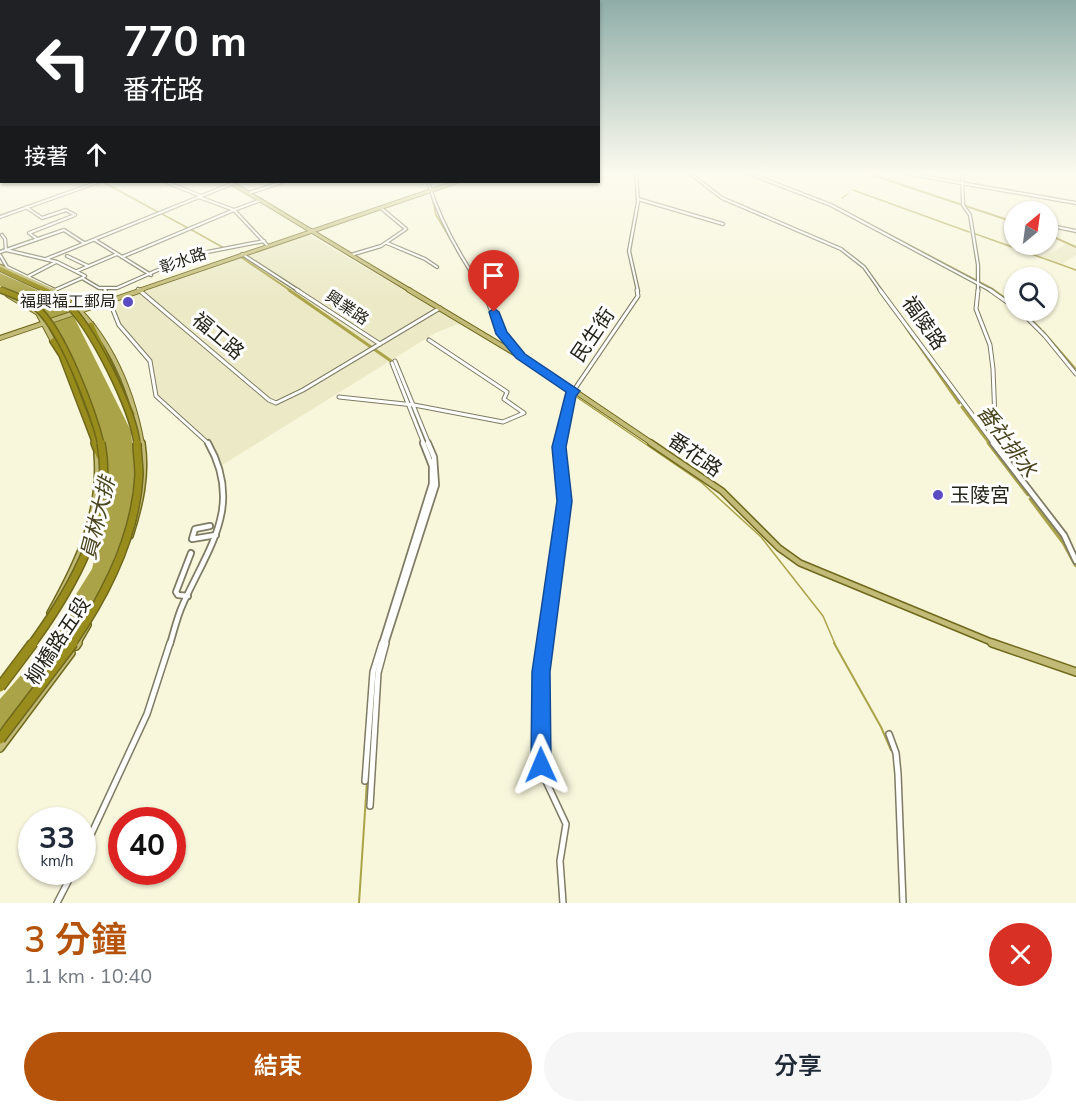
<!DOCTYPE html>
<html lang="zh-TW">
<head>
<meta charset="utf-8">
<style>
	:root { --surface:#fff; --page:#f6f6f7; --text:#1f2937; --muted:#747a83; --accent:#b45309 }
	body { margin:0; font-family:"Nunito Sans","Noto Sans TC",sans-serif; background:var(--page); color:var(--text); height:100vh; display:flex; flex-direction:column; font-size:22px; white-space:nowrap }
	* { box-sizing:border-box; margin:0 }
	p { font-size:20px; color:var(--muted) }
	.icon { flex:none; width:33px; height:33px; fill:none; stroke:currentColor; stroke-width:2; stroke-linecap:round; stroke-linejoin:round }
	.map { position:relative; height:903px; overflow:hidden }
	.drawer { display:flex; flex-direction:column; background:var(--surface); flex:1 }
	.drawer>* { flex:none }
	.banner { position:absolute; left:0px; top:0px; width:600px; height:183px; box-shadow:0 2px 4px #0004; background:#202124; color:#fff; overflow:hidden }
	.needle { width:39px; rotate:29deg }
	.tools { position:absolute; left:1004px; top:201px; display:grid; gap:12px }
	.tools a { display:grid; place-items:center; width:54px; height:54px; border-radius:50%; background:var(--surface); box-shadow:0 2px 4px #0004; font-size:30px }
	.speed { position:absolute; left:18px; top:807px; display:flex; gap:12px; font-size:30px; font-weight:700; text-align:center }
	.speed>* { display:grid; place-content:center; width:78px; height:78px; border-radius:50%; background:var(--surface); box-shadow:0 2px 4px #0004; line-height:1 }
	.speed small { font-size:15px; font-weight:400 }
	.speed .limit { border:9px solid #d22; background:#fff; color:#111 }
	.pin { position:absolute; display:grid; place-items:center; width:51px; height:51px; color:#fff; margin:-62px -26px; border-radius:50% 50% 50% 0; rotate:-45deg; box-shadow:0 0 6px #0007 }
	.pin .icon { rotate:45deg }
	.me { position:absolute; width:66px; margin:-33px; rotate:359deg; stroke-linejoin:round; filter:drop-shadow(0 0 4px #0008) }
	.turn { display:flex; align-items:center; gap:21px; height:126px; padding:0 24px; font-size:27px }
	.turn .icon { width:78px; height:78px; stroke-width:2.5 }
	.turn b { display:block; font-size:42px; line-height:51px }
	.then { display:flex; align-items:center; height:57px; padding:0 24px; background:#0003; gap:12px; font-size:22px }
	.round { display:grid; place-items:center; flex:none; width:63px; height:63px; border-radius:32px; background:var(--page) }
	.head { display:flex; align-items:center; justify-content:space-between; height:102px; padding:0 24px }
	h1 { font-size:36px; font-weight:600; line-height:45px; color:var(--accent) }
	.primary-button { display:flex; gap:12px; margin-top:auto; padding:12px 24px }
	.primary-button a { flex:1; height:69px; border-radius:36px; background:var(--accent); color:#fff; font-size:24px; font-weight:600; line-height:69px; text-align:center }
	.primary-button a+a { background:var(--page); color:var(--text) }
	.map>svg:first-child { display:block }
</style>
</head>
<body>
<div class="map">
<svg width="1076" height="903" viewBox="0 0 1076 903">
	<rect width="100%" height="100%" fill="#f8f6db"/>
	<g fill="#ebe9c6">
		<polygon points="308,234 460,323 435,333 219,467 210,442 155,392 151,362 120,325 112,301"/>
		<polygon points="1066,244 1076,248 1076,255 1062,264 1043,257"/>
	</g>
	<path fill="#aba348" d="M 0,273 C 27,285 52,295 74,317 L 131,431 L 135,471 L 130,519 L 104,583 L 51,670 L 0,729 L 0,699 L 36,658 L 92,569 L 100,536 L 106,479 L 90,404 L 60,332 L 42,310 L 0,286 Z"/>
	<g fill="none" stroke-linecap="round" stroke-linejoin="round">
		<g stroke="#aba348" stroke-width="1.5">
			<polyline points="769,180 818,199"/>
			<polyline points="103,182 158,212"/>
			<polyline points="853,190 969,232"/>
			<polyline points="842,198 848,194"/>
			<polyline points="433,201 436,215 451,240"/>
			<polyline points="162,214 188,228"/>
			<polyline points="852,215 859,219"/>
			<polyline points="862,220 993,289 1014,304"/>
			<polyline points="190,229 224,248"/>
			<polyline points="973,233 1076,270"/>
			<polyline points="461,257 482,291"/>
			<polyline points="1022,310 1041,329"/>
			<polyline points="496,326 497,332 516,353"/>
			<polyline points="1043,331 1076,369"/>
			<polyline points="518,357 701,482 761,537 823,616 835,644"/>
		</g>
		<g stroke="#aba348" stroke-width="2">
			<polyline points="834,643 881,727 891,750"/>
			<polyline points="359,903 367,781"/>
		</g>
		<g stroke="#aba348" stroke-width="2">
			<polyline points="863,172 1014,222"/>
			<polyline points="1047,234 1076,247"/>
			<polyline points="241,257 291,291"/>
		</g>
		<g stroke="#aba348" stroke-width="3">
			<polyline points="289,290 394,363 398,375"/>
			<polyline points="906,327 914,339"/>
			<polyline points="916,341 959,403"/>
			<polyline points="962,407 990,444"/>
		</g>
		<g stroke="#aba348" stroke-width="4.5">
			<polyline points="989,443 1028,494"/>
			<polyline points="1031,499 1064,543 1076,565"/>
		</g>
		<g stroke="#7e7c64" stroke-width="4.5">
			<g id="minor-far3">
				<polyline points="636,172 638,202 629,251 638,291"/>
				<polyline points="688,172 722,198 841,249 864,267 881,291"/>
				<polyline points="745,172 831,205 992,291"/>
				<polyline points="898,172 1076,203"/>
				<polyline points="962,172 963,205 970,215 978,265 978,291"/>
				<polyline points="166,182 201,196"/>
				<path d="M 428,182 C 440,222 460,257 484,291"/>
				<polyline points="249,193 282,182"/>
				<polyline points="638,199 723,224"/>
				<polyline points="261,200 234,210 267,245"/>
				<polyline points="26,207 42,218 66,210 75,215 29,233 37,239"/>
				<polyline points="0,217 98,182"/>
				<polyline points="1047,225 1076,231"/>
				<polyline points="2,235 5,239 6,250 57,262 85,276 82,278 99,288 117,288 192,255 264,241"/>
				<polyline points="95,240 151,275"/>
				<polyline points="387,243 425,259 437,267"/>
				<polyline points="0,252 64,230 84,243"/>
				<polyline points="242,254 299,291"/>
				<polyline points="0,255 7,267 55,290 82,278"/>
				<polyline points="351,255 381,246 406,229 381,208"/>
				<polyline points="67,256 88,266"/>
				<polyline points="122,257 234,210 199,197"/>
				<polyline points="46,259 236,182"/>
				<polyline points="77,271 117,254"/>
				<polyline points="29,276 56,262"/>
				<polyline points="138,289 140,291"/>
			</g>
		</g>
		<g stroke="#7e7c64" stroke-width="5">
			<g id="minor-far2">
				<polyline points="105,290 119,325 150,361 156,396 209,444"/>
				<polyline points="139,290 269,400 276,403 303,390 440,308"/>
				<polyline points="297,290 380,344"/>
				<polyline points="483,290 501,334 519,351 520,355"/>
				<polyline points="880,290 994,444"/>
				<polyline points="978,290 976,309 990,345 993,369 996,444"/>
				<polyline points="990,290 1014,307"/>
				<polyline points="1019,310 1045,336 1076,374"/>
				<polyline points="395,361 429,444"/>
				<polyline points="392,363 424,444"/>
				<polyline points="339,397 414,405 503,422 524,413 504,399 507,392 429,340"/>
				<polyline points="560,444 570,396 638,296 637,290"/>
			</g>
		</g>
		<g stroke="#7e7c64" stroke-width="8">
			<g id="minor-far1">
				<polyline points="993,443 1064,535 1076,561"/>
				<polyline points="996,443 996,446"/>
				<polyline points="210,526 195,529 192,539 216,535"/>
				<polyline points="188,596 178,595 176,592 191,553"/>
				<path d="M 170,644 C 174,631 177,617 183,604 C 208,548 244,506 208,443"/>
				<polyline points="382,644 432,484 432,466 423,443"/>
				<polyline points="385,644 436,485 434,457 428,443"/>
				<polyline points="545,644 565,501 560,443"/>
			</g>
		</g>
		<g stroke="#7e7c64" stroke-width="8">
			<g id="minor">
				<polyline points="545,643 541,672 540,737 544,777 566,824 560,861 563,903"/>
				<polyline points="889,734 896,753 898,774 903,903"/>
				<polyline points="365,781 373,672 382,643"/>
				<polyline points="370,806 378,673 386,643"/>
				<polyline points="82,854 147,714 170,643"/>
				<polyline points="57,903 73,872"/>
			</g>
		</g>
		<g stroke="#70681b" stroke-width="5">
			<g id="major-far3">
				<polyline points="230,182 411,291"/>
				<polyline points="0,266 55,291"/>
				<polyline points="137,291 456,182"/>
			</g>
		</g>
		<g stroke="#70681b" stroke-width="6">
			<g id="major-far2">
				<path d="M 52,290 C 104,319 132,388 142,444"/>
				<polyline points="409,290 551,375 653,444"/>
				<polyline points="8,295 38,313 54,343"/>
				<polyline points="0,338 142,290"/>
			</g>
		</g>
		<g stroke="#70681b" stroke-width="8">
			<g id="major-far1">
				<polyline points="651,443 722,491 779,548 800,563 996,644"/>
				<path d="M 130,536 C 140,505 147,475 142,443"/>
				<path d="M 50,613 C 78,563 102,513 97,454"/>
				<polyline points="77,644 88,625"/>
			</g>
		</g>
		<g stroke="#70681b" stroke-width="10">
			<g id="major">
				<polyline points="992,643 1076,672"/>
				<polyline points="76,646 78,643"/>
				<polyline points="0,748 71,653"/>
			</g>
		</g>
		<g stroke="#70681b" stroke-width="6">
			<polyline id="highway-far2" points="0,269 47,291"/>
		</g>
		<g stroke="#70681b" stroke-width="8">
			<g id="highway-far1">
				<polyline points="44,290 66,303"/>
				<polyline points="91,325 132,414"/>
				<polyline points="53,341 62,355 96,444"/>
			</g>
		</g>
		<g stroke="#70681b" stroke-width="10">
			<polyline id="highway" points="95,443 100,456"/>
		</g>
		<use href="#minor-far3" stroke="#fff" stroke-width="2"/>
		<use href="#minor-far2" stroke="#fff" stroke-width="3"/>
		<use href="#minor-far1" stroke="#fff" stroke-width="4.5"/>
		<use href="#minor" stroke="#fff" stroke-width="5"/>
		<use href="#major-far3" stroke="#c1bb77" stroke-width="3"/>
		<use href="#major-far2" stroke="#c1bb77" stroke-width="4"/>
		<use href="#major-far1" stroke="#c1bb77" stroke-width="5"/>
		<use href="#major" stroke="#c1bb77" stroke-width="7"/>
		<use href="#highway-far2" stroke="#988d1c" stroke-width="4"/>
		<use href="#highway-far1" stroke="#988d1c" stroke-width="5"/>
		<use href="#highway" stroke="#988d1c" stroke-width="7"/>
		<g stroke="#70681b" stroke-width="6" stroke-linecap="butt">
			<polyline id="highway-bridge-far3" points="0,289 5,291"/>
		</g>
		<g stroke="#70681b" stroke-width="8" stroke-linecap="butt">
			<g id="highway-bridge-far2">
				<path d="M 1,290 C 14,295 28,300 38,309 C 63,332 93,411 101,444"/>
				<path d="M 66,303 C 91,325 134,411 137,444"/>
			</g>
		</g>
		<g stroke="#70681b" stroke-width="10" stroke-linecap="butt">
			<g id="highway-bridge-far1">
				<path d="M 32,644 C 73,588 115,515 101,443"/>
				<path d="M 72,644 C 105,596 136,535 139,475 C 139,465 137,453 137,443"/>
			</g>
		</g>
		<g stroke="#70681b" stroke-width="12" stroke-linecap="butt">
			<g id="highway-bridge">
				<polyline points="0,687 33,643"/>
				<polyline points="0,739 73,643"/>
			</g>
		</g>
		<use href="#highway-bridge-far3" stroke="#988d1c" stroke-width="4"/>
		<use href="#highway-bridge-far2" stroke="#988d1c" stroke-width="5"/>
		<use href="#highway-bridge-far1" stroke="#988d1c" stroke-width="7"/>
		<use href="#highway-bridge" stroke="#988d1c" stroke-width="9"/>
	</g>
	<linearGradient id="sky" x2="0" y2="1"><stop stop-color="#8fada8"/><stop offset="0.58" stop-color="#fcfbef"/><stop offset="1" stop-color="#fcfbef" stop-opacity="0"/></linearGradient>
	<rect width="1076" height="299" fill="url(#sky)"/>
	<polygon fill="#1a73e8" stroke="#114b97" stroke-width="1.5" points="494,308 499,312 507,332 525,354 580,391 576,396 566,447 572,501 550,672 551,765 548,772 541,775 534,772 531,765 532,672 557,501 552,447 566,392 516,358 496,334 489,312"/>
	<g fill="#5c4cc4" stroke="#fff" stroke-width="2">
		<circle cx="128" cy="302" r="6"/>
		<circle cx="938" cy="495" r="6"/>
	</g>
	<g text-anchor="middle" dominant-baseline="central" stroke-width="6" stroke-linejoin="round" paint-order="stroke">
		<g font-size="16" fill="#25241a" stroke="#fff">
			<text transform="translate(183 261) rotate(-19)">彰水路</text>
			<text transform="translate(347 308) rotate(34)">興業路</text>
		</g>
		<g font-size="16" fill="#25241a" stroke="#fff" text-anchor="end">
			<text x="116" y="302">福興福工郵局</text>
		</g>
		<g font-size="20" fill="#25241a" stroke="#fff">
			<text transform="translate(924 323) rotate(55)">福陵路</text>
			<text transform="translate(593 335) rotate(-56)">民生街</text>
			<text transform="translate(218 336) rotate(40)">福工路</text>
			<text transform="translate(695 455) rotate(35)">番花路</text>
			<text transform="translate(58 641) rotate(-57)">柳橋路五段</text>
		</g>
		<g font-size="20" fill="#25241a" stroke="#fff" text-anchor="start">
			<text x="950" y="495">玉陵宮</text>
		</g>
		<g font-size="21" font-style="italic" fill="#49451e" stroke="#fff">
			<text transform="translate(1007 441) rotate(53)">番社排水</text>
			<text transform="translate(98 518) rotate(-76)">員林大排</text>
		</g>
	</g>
</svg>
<div class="tools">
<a><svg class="needle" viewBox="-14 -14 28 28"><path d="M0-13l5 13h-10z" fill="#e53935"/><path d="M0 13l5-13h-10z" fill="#747a83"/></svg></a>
<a><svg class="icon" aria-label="search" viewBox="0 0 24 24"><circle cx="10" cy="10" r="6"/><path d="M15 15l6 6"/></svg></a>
</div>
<div class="speed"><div>33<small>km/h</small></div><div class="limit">40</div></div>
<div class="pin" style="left:494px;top:312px;background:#d93025"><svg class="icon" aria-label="arrive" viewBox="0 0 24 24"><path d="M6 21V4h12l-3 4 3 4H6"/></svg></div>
<svg class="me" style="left:541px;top:765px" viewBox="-20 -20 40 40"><path d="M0-17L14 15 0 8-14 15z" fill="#1a73e8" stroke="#fff" stroke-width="4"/></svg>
<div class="banner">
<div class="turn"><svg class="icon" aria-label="left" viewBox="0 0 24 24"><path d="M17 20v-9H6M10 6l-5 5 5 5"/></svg><div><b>770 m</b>番花路</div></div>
<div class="then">接著<svg class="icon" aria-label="ahead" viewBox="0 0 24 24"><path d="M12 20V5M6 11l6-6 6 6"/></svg></div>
</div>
</div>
<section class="drawer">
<div class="head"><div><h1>3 分鐘</h1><p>1.1 km · 10:40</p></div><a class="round" style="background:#d93025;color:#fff"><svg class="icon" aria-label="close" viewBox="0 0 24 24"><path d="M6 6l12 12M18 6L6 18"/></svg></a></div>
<div class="primary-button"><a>結束</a><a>分享</a></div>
</section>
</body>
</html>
